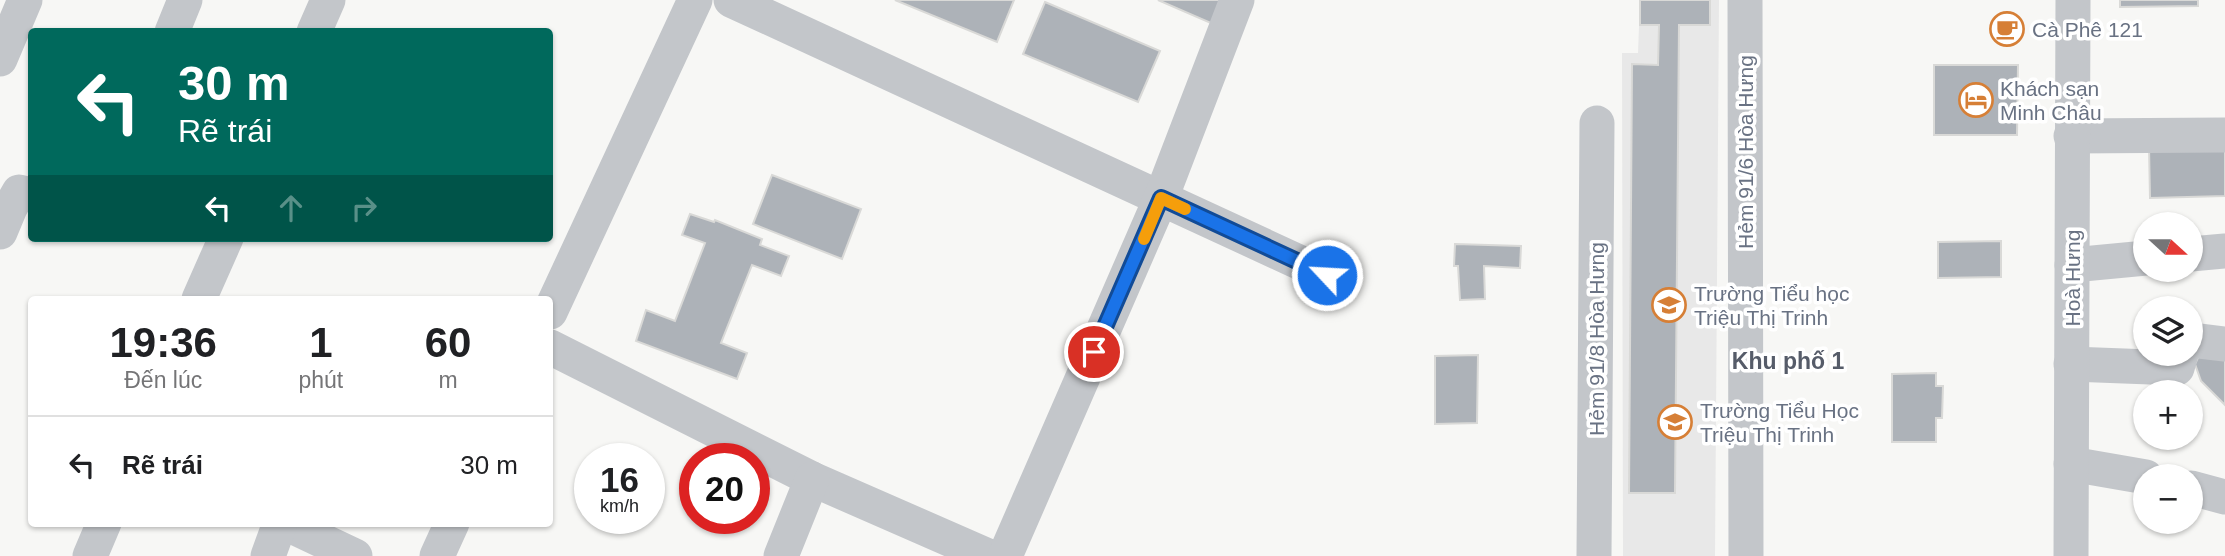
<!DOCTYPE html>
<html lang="vi">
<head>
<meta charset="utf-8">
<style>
	:root { --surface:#fff; --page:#f2f2f2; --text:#202124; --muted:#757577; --line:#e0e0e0 }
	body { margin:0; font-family:Helvetica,sans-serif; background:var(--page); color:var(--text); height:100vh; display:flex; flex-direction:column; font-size:26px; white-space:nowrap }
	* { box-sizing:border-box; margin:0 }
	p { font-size:23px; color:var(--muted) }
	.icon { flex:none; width:38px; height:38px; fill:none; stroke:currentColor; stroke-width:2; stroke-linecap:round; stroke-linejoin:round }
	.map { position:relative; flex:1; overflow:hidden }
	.side { position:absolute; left:28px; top:296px; width:525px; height:231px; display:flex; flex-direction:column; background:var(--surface); border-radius:7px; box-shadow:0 2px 5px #0004 }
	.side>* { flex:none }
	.banner { position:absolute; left:28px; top:28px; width:525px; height:214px; border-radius:7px; box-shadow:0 2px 5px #0004; background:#00695c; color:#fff; overflow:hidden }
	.needle { width:46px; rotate:111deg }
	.fabs { position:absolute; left:2133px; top:212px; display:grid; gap:14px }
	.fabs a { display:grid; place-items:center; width:70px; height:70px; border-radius:50%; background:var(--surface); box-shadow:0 2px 5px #0004; font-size:35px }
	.speed { position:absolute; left:574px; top:443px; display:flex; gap:14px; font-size:35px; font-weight:700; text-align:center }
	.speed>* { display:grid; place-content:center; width:91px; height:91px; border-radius:50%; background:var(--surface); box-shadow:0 2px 5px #0004; line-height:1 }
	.speed small { font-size:18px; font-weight:400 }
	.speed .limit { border:10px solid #d22; background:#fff; color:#111 }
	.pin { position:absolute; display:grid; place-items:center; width:60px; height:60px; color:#fff; margin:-30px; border:4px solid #fff; border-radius:50%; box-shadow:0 2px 7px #0007 }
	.me { position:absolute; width:77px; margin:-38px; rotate:295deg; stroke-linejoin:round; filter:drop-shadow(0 0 5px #0008) }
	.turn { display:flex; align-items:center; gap:24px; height:147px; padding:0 35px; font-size:32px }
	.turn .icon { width:91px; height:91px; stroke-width:2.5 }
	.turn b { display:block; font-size:49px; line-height:60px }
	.lanes { display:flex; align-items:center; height:66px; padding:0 35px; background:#0003; justify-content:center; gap:35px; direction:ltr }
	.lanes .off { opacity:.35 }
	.eta { display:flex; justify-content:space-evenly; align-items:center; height:119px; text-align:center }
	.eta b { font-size:42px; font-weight:600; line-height:49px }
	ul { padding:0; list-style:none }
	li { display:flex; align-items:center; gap:21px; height:98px; padding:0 35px; border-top:2px solid var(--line) }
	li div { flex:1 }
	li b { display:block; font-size:26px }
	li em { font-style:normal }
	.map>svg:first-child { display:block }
</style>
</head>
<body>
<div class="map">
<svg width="2225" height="556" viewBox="0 0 2225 556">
	<rect width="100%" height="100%" fill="#f7f7f5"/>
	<polygon fill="#e8e8e8" points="1640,0 1719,0 1715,556 1623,556 1622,53 1638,53"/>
	<g fill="#adb2b8" stroke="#d9d9d7" stroke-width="2">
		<polygon points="895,0 1014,0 997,42"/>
		<polygon points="1158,0 1223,0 1213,24"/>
		<polygon points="1640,0 1710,0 1710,25 1679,25 1675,493 1629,493 1632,64 1658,65 1659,25 1640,25"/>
		<polygon points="2120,0 2198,0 2198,6 2120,7"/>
		<polygon points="1045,2 1160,51 1138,102 1023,54"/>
		<polygon points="1934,65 2018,65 2017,135 1934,135"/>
		<polygon points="2225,146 2225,196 2150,198 2149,147"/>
		<polygon points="772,175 861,209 842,259 753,224"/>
		<polygon points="690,214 714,222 715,220 762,239 760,245 789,256 781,276 752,265 721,343 747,353 737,379 636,341 646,310 675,321 705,243 682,235"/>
		<polygon points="2001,241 2001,277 1938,278 1938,242"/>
		<polygon points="1455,244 1521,246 1520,268 1484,266 1485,299 1460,300 1458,266 1454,266"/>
		<polygon points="2204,345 2225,346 2225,405 2201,381 2195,364"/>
		<polygon points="1478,355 1477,423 1435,424 1435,356"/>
		<polygon points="1936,373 1936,386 1943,386 1942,418 1936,418 1936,442 1892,442 1892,374"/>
	</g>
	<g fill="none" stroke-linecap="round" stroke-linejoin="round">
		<g stroke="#c3c6ca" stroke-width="35">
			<polyline points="731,0 1327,275"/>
			<polyline points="1745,0 1746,556"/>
			<polyline points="172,32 185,0"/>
			<polyline points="314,32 328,0"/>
			<polyline points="0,59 25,0"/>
			<polyline points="2071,136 2225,135"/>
			<polyline points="0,232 10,208 19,192 32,195"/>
			<polyline points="2191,254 2225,251"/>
			<polyline points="2072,265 2146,258"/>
			<polyline points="199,299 226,238"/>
			<polyline points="550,312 695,0"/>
			<polyline points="2191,340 2225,344"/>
			<polyline points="550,347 812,479 988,556"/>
			<polyline points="2071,364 2177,368 2181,354"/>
			<polyline points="2071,464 2146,477"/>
			<polyline points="2191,488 2225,497"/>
			<polyline points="285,523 355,556"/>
			<polyline points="90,556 104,523"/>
			<polyline points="268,556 280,523"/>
			<polyline points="437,556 452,523"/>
			<polyline points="781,556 812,479"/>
			<polyline points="1005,556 1161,198 1237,0"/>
			<polyline points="1594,556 1597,123"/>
			<polyline points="2071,556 2073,0"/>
		</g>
	</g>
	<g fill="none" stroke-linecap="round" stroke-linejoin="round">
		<g stroke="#114b97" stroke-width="18">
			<polyline id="route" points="1094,352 1161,198 1327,275"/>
		</g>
		<use href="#route" stroke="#1a73e8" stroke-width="12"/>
		<polyline stroke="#f59e0b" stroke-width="12" points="1144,239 1161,198 1185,209"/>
	</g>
	<defs>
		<g id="cafe-ring" transform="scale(1.75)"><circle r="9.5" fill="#fff" stroke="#d67f36" stroke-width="1.5"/><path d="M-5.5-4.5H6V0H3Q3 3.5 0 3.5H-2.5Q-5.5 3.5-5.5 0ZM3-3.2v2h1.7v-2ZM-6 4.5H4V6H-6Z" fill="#d67f36"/></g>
		<g id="hotel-ring" transform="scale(1.75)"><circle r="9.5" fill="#fff" stroke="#d67f36" stroke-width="1.5"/><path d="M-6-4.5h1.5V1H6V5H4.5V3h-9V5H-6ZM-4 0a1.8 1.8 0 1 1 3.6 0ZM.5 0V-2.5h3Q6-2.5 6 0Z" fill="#d67f36"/></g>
		<g id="school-ring" transform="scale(1.75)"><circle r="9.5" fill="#fff" stroke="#d67f36" stroke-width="1.5"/><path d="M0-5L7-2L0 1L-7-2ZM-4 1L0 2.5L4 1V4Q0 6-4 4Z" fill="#d67f36"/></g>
	</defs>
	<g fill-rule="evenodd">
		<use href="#cafe-ring" x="2007" y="29"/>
		<use href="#hotel-ring" x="1976" y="100"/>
		<use href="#school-ring" x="1669" y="305"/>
		<use href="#school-ring" x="1675" y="422"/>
	</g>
	<g text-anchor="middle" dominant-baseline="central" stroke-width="7" stroke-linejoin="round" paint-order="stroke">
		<g font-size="21" fill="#697283" stroke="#fff" text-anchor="start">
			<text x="2032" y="29">Cà Phê 121</text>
			<text x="2000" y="88">Khách sạn<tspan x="2000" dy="24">Minh Châu</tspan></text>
			<text x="1694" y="293">Trường Tiểu học<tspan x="1694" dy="24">Triệu Thị Trinh</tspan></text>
			<text x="1700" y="410">Trường Tiểu Học<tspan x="1700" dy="24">Triệu Thị Trinh</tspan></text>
		</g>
		<g font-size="21" fill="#697283" stroke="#fff">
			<text transform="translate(1745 152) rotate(-90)">Hẻm 91/6 Hòa Hưng</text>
			<text transform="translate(2072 278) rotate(-90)">Hoà Hưng</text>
			<text transform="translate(1596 339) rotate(-90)">Hẻm 91/8 Hòa Hưng</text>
		</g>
		<g font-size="23" font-weight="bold" fill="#565c69" stroke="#fff">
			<text x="1788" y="361">Khu phố 1</text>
		</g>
	</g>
</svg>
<div class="fabs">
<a><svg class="needle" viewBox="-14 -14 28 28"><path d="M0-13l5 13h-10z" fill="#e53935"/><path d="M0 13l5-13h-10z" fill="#757577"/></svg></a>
<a><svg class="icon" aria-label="layers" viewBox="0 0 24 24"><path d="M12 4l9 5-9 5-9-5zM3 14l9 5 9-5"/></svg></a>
<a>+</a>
<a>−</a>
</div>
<div class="speed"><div>16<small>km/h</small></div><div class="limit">20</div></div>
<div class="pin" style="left:1094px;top:352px;background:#d93025"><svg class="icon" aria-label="arrive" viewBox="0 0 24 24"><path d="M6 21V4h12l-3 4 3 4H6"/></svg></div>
<svg class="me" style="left:1327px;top:275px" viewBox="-20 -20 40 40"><circle r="17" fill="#1a73e8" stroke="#fff" stroke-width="3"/><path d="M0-11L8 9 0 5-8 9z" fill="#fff"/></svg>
<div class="banner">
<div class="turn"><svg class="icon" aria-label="left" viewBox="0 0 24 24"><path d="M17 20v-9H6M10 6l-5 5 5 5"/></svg><div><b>30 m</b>Rẽ trái</div></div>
<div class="lanes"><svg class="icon" aria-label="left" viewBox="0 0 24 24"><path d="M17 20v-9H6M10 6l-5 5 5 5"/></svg><svg class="icon off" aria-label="ahead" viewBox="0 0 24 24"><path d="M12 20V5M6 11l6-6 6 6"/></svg><svg class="icon off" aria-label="right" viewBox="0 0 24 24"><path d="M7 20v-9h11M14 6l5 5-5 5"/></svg></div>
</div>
<section class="side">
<div class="eta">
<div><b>19:36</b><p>Đến lúc</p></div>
<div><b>1</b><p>phút</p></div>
<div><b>60</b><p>m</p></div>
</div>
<ul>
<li><svg class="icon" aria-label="left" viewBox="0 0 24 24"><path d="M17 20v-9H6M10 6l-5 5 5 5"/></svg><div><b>Rẽ trái</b></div><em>30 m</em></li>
</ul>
</section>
</div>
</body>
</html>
